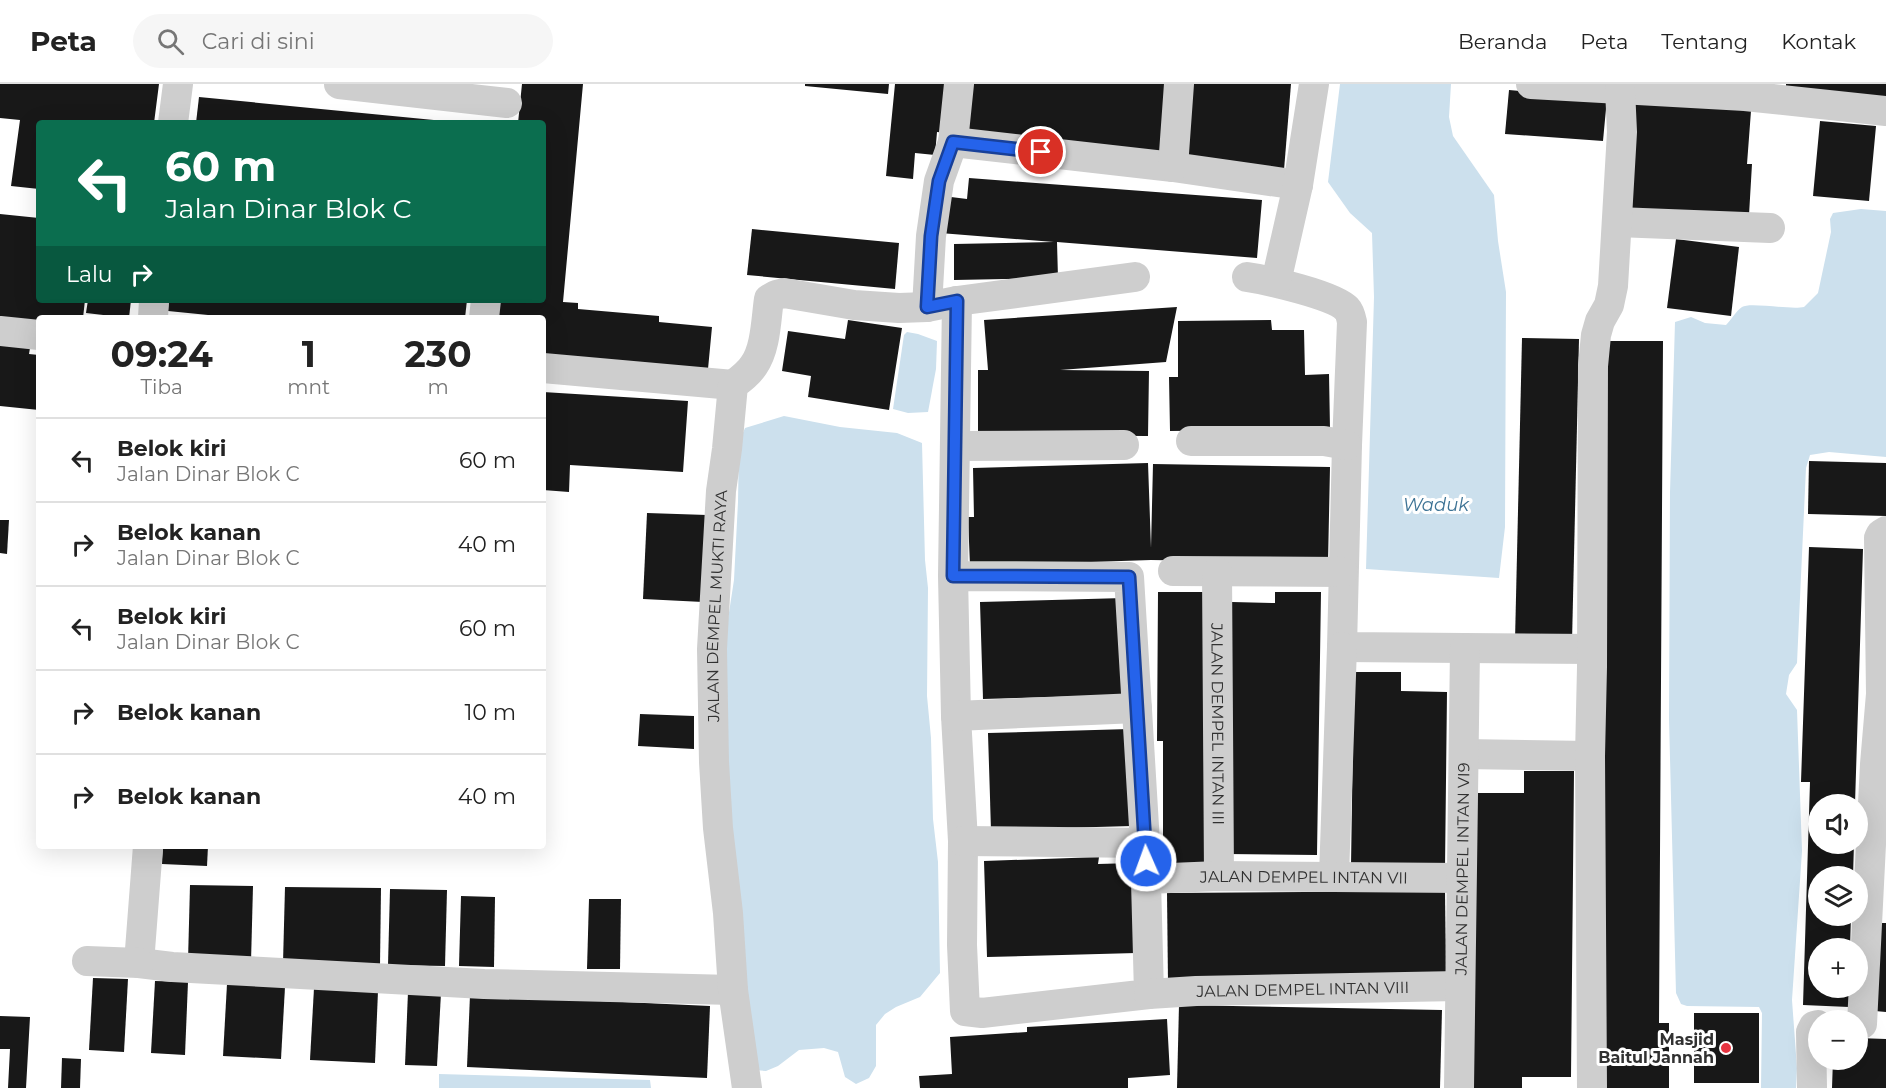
<!DOCTYPE html>
<html lang="id">
<head>
<meta charset="utf-8">
<style>
	:root { --surface:#fff; --page:#f6f6f6; --text:#222; --muted:#767676; --line:#e0e0e0 }
	body { margin:0; font-family:Montserrat,sans-serif; background:var(--page); color:var(--text); height:100vh; display:flex; flex-direction:column; font-size:22px; white-space:nowrap }
	* { box-sizing:border-box; margin:0 }
	p { font-size:20px; color:var(--muted) }
	.icon { flex:none; width:33px; height:33px; fill:none; stroke:currentColor; stroke-width:2; stroke-linecap:round; stroke-linejoin:round }
	.map { position:relative; flex:1; overflow:hidden }
	.side { position:absolute; left:36px; top:231px; width:510px; height:534px; display:flex; flex-direction:column; background:var(--surface); border-radius:6px; box-shadow:0 6px 24px #0002 }
	.side>* { flex:none }
	.top-card { position:absolute; left:36px; top:36px; width:510px; height:183px; border-radius:6px; box-shadow:0 6px 24px #0002; background:#0b6e4f; color:#fff; overflow:hidden }
	.tools { position:absolute; left:1808px; top:710px; display:grid; gap:12px }
	.tools a { display:grid; place-items:center; width:60px; height:60px; border-radius:50%; background:var(--surface); box-shadow:0 6px 24px #0002; font-size:30px }
	.pin { position:absolute; display:grid; place-items:center; width:51px; height:51px; color:#fff; margin:-26px; border:3px solid #fff; border-radius:50%; box-shadow:0 2px 6px #0007 }
	.me { position:absolute; width:66px; margin:-33px; rotate:358deg; stroke-linejoin:round; filter:drop-shadow(0 0 4px #0008) }
	.turn { display:flex; align-items:center; gap:21px; height:126px; padding:0 30px; font-size:27px }
	.turn .icon { width:78px; height:78px; stroke-width:2.5 }
	.turn b { display:block; font-size:42px; line-height:51px }
	.then { display:flex; align-items:center; height:57px; padding:0 30px; background:#0003; gap:12px; font-size:22px }
	.eta { display:flex; justify-content:space-evenly; align-items:center; height:102px; text-align:center }
	.eta b { font-size:36px; font-weight:700; line-height:42px }
	ul { padding:0; list-style:none }
	li { display:flex; align-items:center; gap:18px; height:84px; padding:0 30px; border-top:2px solid var(--line) }
	li div { flex:1 }
	li b { display:block; font-size:22px }
	li em { font-style:normal }
	header { display:flex; align-items:center; gap:36px; box-sizing:border-box; height:84px; padding:0 30px; background:var(--surface); border-bottom:2px solid var(--line) }
	header strong { font-size:28px }
	nav { display:flex; gap:33px; margin-inline-start:auto; font-size:21px }
	.search { width:420px; height:54px; background:var(--page); display:flex; align-items:center; gap:15px; box-sizing:border-box; padding:0 21px; border-radius:33px; color:var(--muted); font-size:22px }
	.map>svg:first-child { display:block }
</style>
</head>
<body>
<header>
<strong>Peta</strong>
<div class="search"><svg class="icon" aria-label="search" viewBox="0 0 24 24"><circle cx="10" cy="10" r="6"/><path d="M15 15l6 6"/></svg>Cari di sini</div>
<nav><a>Beranda</a><a>Peta</a><a>Tentang</a><a>Kontak</a></nav>
</header>
<div class="map">
<svg width="1886" height="1004" viewBox="0 0 1886 1004">
	<rect width="100%" height="100%" fill="#fff"/>
	<g fill="#cce0ed">
		<polygon points="1340,0 1451,0 1449,33 1453,52 1494,111 1498,157 1506,208 1505,443 1499,494 1366,485 1374,213 1372,149 1350,129 1328,98"/>
		<path d="M 1861,125 L 1886,127 L 1886,373 L 1829,368 L 1810,371 L 1806,384 L 1797,579 L 1789,591 L 1786,610 L 1797,626 L 1802,767 L 1792,916 L 1797,984 L 1796,1004 L 1761,1004 L 1762,929 L 1759,923 L 1687,922 L 1681,920 L 1676,909 L 1669,635 L 1670,408 L 1675,238 L 1691,233 L 1705,239 L 1726,241 C 1731,236 1736,227 1742,223 C 1750,218 1790,226 1804,223 L 1818,209 L 1831,148 L 1830,135 L 1833,129 Z"/>
		<polygon points="907,248 918,250 937,257 936,285 928,328 908,329 893,325 904,251"/>
		<polygon points="784,332 840,343 897,349 922,359 925,476 928,504 927,612 931,654 933,735 938,778 940,889 920,913 896,923 885,930 876,941 876,982 869,994 856,1000 845,993 838,968 824,964 799,966 778,982 766,987 754,986 718,600 734,496 738,418 739,358 745,344"/>
		<polygon points="439,990 650,996 651,1004 439,1004"/>
	</g>
	<g fill="#181818">
		<polygon points="0,0 159,0 154,39 39,39 39,105 11,102 20,36 0,34"/>
		<polygon points="522,0 583,0 563,218 578,219 578,225 659,232 659,238 712,243 708,285 543,270 543,234 494,234 496,216 543,216 543,39 518,39"/>
		<polygon points="805,0 889,0 888,10 805,2"/>
		<polygon points="895,0 951,0 946,49 937,48 935,71 915,69 913,95 886,92"/>
		<polygon points="971,0 1165,0 1160,67 967,52"/>
		<polygon points="1190,0 1291,0 1284,86 1183,78"/>
		<polygon points="1786,0 1886,0 1886,18 1786,9"/>
		<polygon points="1509,6 1607,14 1603,57 1505,50"/>
		<polygon points="199,13 444,37 444,39 196,39"/>
		<polygon points="1635,16 1751,27 1747,80 1752,80 1749,131 1628,124"/>
		<polygon points="1820,37 1876,42 1869,117 1813,112"/>
		<polygon points="969,94 1262,116 1257,174 1057,158 1058,194 954,196 954,160 1054,158 940,149 943,112 967,115"/>
		<polygon points="0,130 39,134 39,216 85,216 83,234 39,234 39,243 0,238"/>
		<polygon points="752,145 899,159 895,205 747,191"/>
		<polygon points="1676,155 1739,163 1731,232 1667,224"/>
		<polygon points="88,216 131,216 129,234 86,229"/>
		<polygon points="169,216 467,216 465,234 238,234 168,227"/>
		<polygon points="1177,223 1166,278 1060,286 1149,287 1148,352 978,351 978,286 988,286 984,236"/>
		<polygon points="848,236 902,244 889,326 808,313 811,292 782,287 788,247 845,255"/>
		<polygon points="1271,236 1272,246 1304,246 1305,291 1329,290 1330,345 1170,347 1169,293 1178,293 1178,237"/>
		<polygon points="1522,254 1579,255 1572,558 1515,557"/>
		<polygon points="1602,257 1663,257 1659,939 1669,939 1669,1004 1598,1004"/>
		<polygon points="0,261 30,264 29,270 39,271 39,326 0,322"/>
		<polygon points="543,308 688,317 683,388 570,381 569,408 543,406"/>
		<polygon points="1809,377 1886,379 1886,432 1808,430"/>
		<polygon points="1148,379 1151,464 1153,380 1330,383 1328,479 1151,476 970,482 968,433 974,433 973,384"/>
		<polygon points="647,429 707,431 703,518 643,515"/>
		<polygon points="0,436 9,436 7,470 0,469"/>
		<polygon points="1809,463 1863,465 1855,720 1818,720 1818,759 1854,759 1853,792 1818,792 1818,831 1851,831 1850,864 1818,864 1818,903 1849,903 1849,923 1803,921 1810,698 1801,698"/>
		<polygon points="1158,508 1208,508 1206,785 1163,785 1163,657 1157,657"/>
		<polygon points="1275,508 1321,508 1317,771 1228,770 1232,518 1275,519"/>
		<polygon points="1124,514 1127,611 983,615 980,518"/>
		<polygon points="1354,588 1401,588 1401,607 1447,608 1445,784 1351,782"/>
		<polygon points="640,630 694,632 694,665 638,662"/>
		<polygon points="1130,645 1132,742 991,746 988,649"/>
		<polygon points="1524,687 1574,687 1571,993 1522,993 1522,1004 1473,1004 1475,709 1524,709"/>
		<polygon points="163,762 208,762 207,782 162,780"/>
		<polygon points="1099,773 1098,780 1134,779 1136,869 987,873 984,777"/>
		<polygon points="190,801 253,802 251,878 188,877"/>
		<polygon points="285,803 381,804 380,881 283,879"/>
		<polygon points="390,805 447,806 445,882 388,881"/>
		<polygon points="1445,807 1446,897 1168,899 1167,809"/>
		<polygon points="461,812 495,813 494,883 459,882"/>
		<polygon points="589,815 621,815 620,885 587,885"/>
		<polygon points="1879,839 1886,839 1886,928 1875,927"/>
		<polygon points="93,894 128,895 124,968 89,966"/>
		<polygon points="155,897 188,898 185,971 151,969"/>
		<polygon points="227,900 285,903 281,975 223,972"/>
		<polygon points="314,904 378,907 375,979 310,976"/>
		<polygon points="408,908 441,909 437,982 405,981"/>
		<polygon points="470,911 710,922 707,994 467,983"/>
		<polygon points="1179,921 1442,926 1440,1004 1177,1004"/>
		<rect x="1694" y="929" width="65" height="70"/>
		<polygon points="0,932 30,933 26,1004 8,1004 10,965 0,965"/>
		<polygon points="1167,935 1170,991 1128,994 1128,1004 920,1004 919,992 952,990 950,953 1027,948 1027,943"/>
		<polygon points="1857,954 1886,955 1886,1004 1832,1004 1833,975 1857,975"/>
		<polygon points="62,974 81,975 80,1004 61,1004"/>
	</g>
	<g fill="none" stroke-linecap="round" stroke-linejoin="round">
		<g stroke="#cecece" stroke-width="30">
			<polyline points="339,0 507,19"/>
			<polyline points="1531,0 1745,12 1886,27"/>
			<polyline points="173,39 178,0"/>
			<polyline points="953,58 1173,83 1298,101"/>
			<polyline points="1173,83 1179,0"/>
			<polyline points="1617,138 1770,144"/>
			<path d="M 1247,193 C 1267,196 1334,211 1347,225 C 1350,228 1351,233 1352,238 L 1347,361 L 1342,563 L 1592,565"/>
			<polyline points="1276,198 1298,101 1314,0"/>
			<polyline points="927,223 931,152 939,97 953,58 959,0"/>
			<polyline points="153,234 154,216"/>
			<polyline points="484,234 486,216"/>
			<polyline points="0,247 39,251"/>
			<polyline points="543,284 733,301"/>
			<polyline points="1191,357 1324,357 1347,361"/>
			<polyline points="956,362 1124,361"/>
			<polyline points="1173,487 1343,488"/>
			<path id="s1" d="M 1217,488 L 1219,792"/>
			<polyline points="953,492 1129,493 1145,759 1149,910 982,929 965,927 962,861 963,757 956,632 953,492 957,217"/>
			<polyline points="956,632 1137,624"/>
			<polyline points="1464,670 1590,672"/>
			<polyline points="963,757 1145,759"/>
			<polyline points="148,762 139,879 172,883 484,900 733,906"/>
			<polyline points="1334,792 1342,563"/>
			<path id="s2" d="M 1146,795 L 1219,792 L 1461,794"/>
			<polyline points="87,877 139,879"/>
			<path id="s3" d="M 1149,910 L 1196,907 L 1459,902"/>
			<polyline points="1862,940 1875,680 1881,610 1879,454 1881,450 1886,447"/>
			<path id="s4" d="M 747,1004 L 733,906 L 728,829 L 718,744 L 714,678 L 712,565 L 721,407 L 727,365 L 733,301 C 741,295 749,289 754,281 C 766,264 766,235 769,215 L 776,211 L 784,209 L 854,221 L 899,224 L 927,223 L 957,217 L 1135,193"/>
			<path id="s5" d="M 1459,1004 L 1465,565"/>
			<polyline points="1592,1004 1590,672 1592,583 1593,282 1596,251 1600,237 1609,221 1613,202 1622,48 1620,5"/>
			<polyline points="1812,1004 1811,948 1814,942 1818,941"/>
		</g>
	</g>
	<g fill="none" stroke-linecap="round" stroke-linejoin="round">
		<g stroke="#184099" stroke-width="15">
			<polyline id="route" points="1041,68 953,58 939,97 931,152 927,223 957,217 953,492 1129,493 1146,777"/>
		</g>
		<use href="#route" stroke="#2563eb" stroke-width="10"/>
	</g>
	<circle fill="#e73441" stroke="#fff" stroke-width="2" cx="1726" cy="964" r="6"/>
	<g text-anchor="middle" dominant-baseline="central" stroke-width="6" stroke-linejoin="round" paint-order="stroke">
		<g font-size="16" fill="#313131" stroke="#fff">
			<text stroke="none"><textPath href="#s4" startOffset="484">JALAN DEMPEL MUKTI RAYA</textPath></text>
			<text stroke="none"><textPath href="#s1" startOffset="152">JALAN DEMPEL INTAN III</textPath></text>
			<text stroke="none"><textPath href="#s5" startOffset="219">JALAN DEMPEL INTAN VI9</textPath></text>
			<text stroke="none"><textPath href="#s2" startOffset="158">JALAN DEMPEL INTAN VII</textPath></text>
			<text stroke="none"><textPath href="#s3" startOffset="154">JALAN DEMPEL INTAN VIII</textPath></text>
		</g>
		<g font-size="16" font-weight="bold" fill="#313131" stroke="#fff" text-anchor="end">
			<text x="1714" y="955">Masjid<tspan x="1714" dy="18">Baitul Jannah</tspan></text>
		</g>
		<g font-size="18" font-style="italic" fill="#3d7395" stroke="#fff">
			<text x="1436" y="421">Waduk</text>
		</g>
	</g>
</svg>
<div class="tools">
<a><svg class="icon" aria-label="sound" viewBox="0 0 24 24"><path d="M4 9h4l5-4v14l-5-4H4zM17 9q2 3 0 6"/></svg></a>
<a><svg class="icon" aria-label="layers" viewBox="0 0 24 24"><path d="M12 4l9 5-9 5-9-5zM3 14l9 5 9-5"/></svg></a>
<a>+</a>
<a>−</a>
</div>
<div class="pin" style="left:1041px;top:68px;background:#d93025"><svg class="icon" aria-label="arrive" viewBox="0 0 24 24"><path d="M6 21V4h12l-3 4 3 4H6"/></svg></div>
<svg class="me" style="left:1146px;top:777px" viewBox="-20 -20 40 40"><circle r="17" fill="#2563eb" stroke="#fff" stroke-width="3"/><path d="M0-11L8 9 0 5-8 9z" fill="#fff"/></svg>
<div class="top-card">
<div class="turn"><svg class="icon" aria-label="left" viewBox="0 0 24 24"><path d="M17 20v-9H6M10 6l-5 5 5 5"/></svg><div><b>60 m</b>Jalan Dinar Blok C</div></div>
<div class="then">Lalu<svg class="icon" aria-label="right" viewBox="0 0 24 24"><path d="M7 20v-9h11M14 6l5 5-5 5"/></svg></div>
</div>
<section class="side">
<div class="eta">
<div><b>09:24</b><p>Tiba</p></div>
<div><b>1</b><p>mnt</p></div>
<div><b>230</b><p>m</p></div>
</div>
<ul>
<li><svg class="icon" aria-label="left" viewBox="0 0 24 24"><path d="M17 20v-9H6M10 6l-5 5 5 5"/></svg><div><b>Belok kiri</b><p>Jalan Dinar Blok C</p></div><em>60 m</em></li>
<li><svg class="icon" aria-label="right" viewBox="0 0 24 24"><path d="M7 20v-9h11M14 6l5 5-5 5"/></svg><div><b>Belok kanan</b><p>Jalan Dinar Blok C</p></div><em>40 m</em></li>
<li><svg class="icon" aria-label="left" viewBox="0 0 24 24"><path d="M17 20v-9H6M10 6l-5 5 5 5"/></svg><div><b>Belok kiri</b><p>Jalan Dinar Blok C</p></div><em>60 m</em></li>
<li><svg class="icon" aria-label="right" viewBox="0 0 24 24"><path d="M7 20v-9h11M14 6l5 5-5 5"/></svg><div><b>Belok kanan</b></div><em>10 m</em></li>
<li><svg class="icon" aria-label="right" viewBox="0 0 24 24"><path d="M7 20v-9h11M14 6l5 5-5 5"/></svg><div><b>Belok kanan</b></div><em>40 m</em></li>
</ul>
</section>
</div>
</body>
</html>
